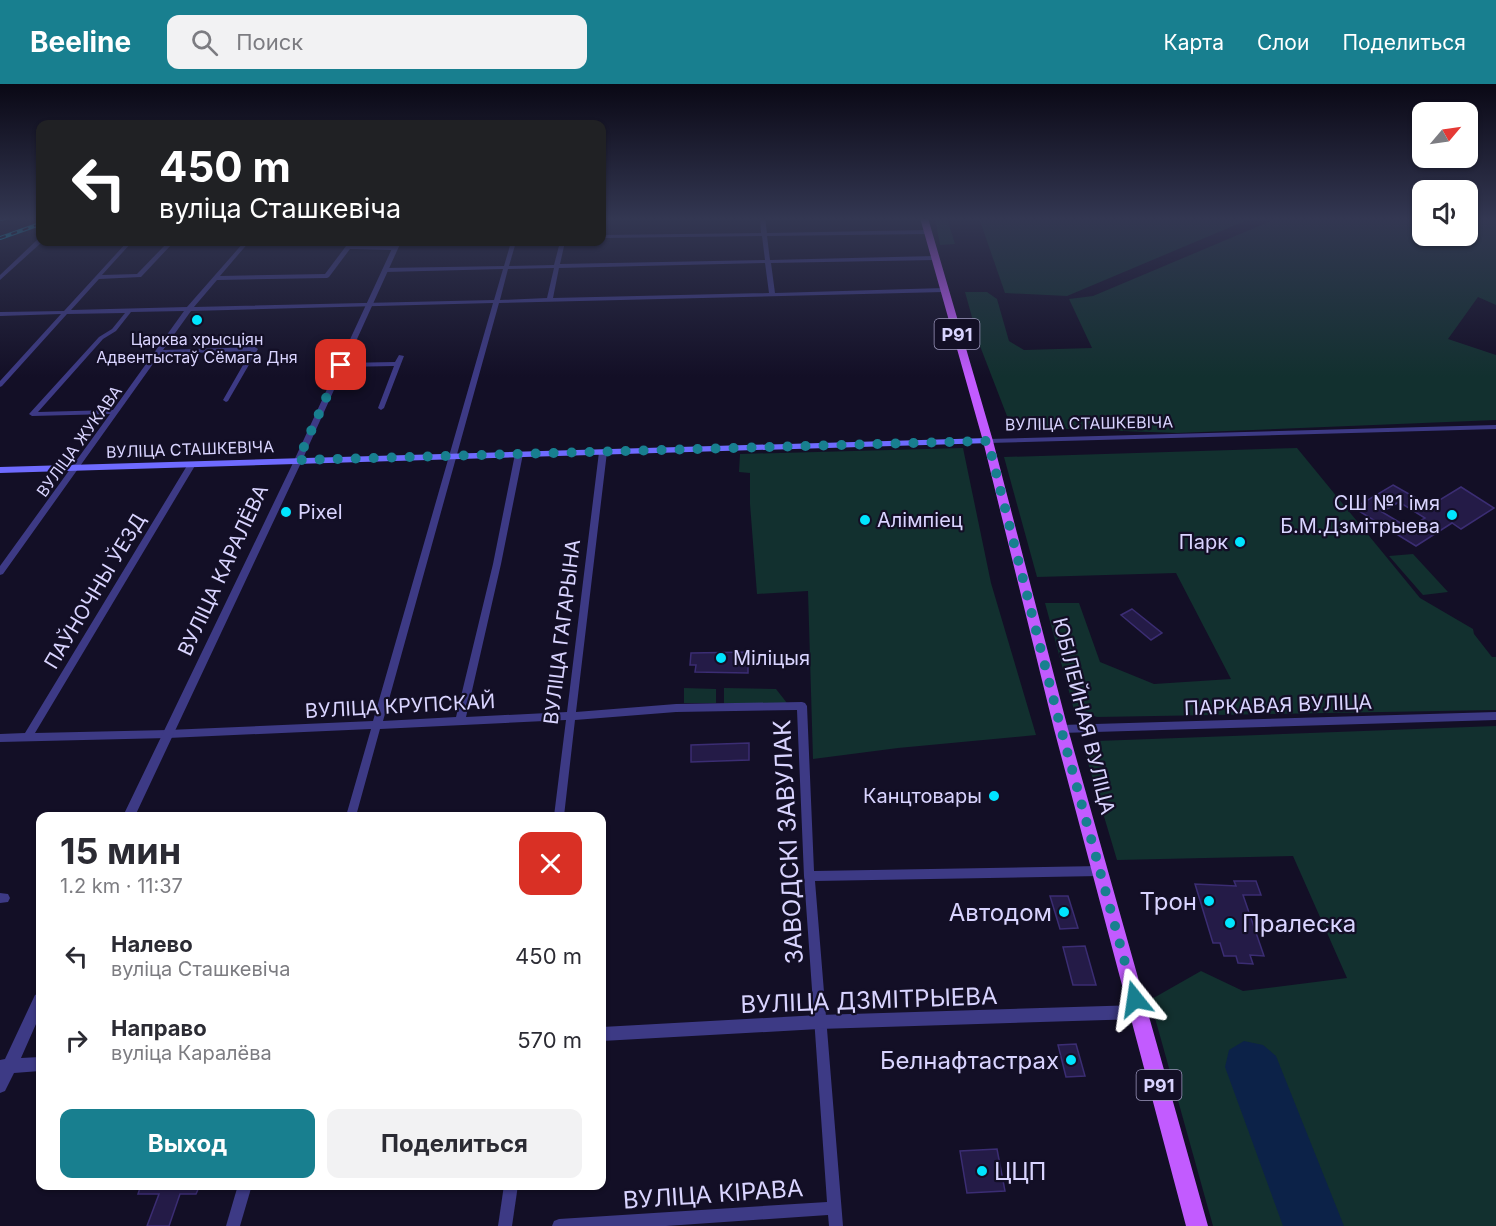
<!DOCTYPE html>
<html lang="ru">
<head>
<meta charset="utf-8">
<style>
	:root { --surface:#fff; --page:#f2f2f3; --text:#2b2b33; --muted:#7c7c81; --accent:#187f8f }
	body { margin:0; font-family:Inter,sans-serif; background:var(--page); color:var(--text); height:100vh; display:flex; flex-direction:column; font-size:22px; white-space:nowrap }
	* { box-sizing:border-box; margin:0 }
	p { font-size:20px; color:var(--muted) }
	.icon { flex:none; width:33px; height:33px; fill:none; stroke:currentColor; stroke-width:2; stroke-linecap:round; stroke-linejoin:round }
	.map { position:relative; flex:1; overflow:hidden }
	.sheet { position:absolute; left:36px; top:728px; width:570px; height:378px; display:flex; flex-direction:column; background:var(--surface); border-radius:12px; box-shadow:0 2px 4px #0004 }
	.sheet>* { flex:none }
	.hud { position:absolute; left:36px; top:36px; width:570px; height:126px; border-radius:12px; box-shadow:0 2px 4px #0004; background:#202124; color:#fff; overflow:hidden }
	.needle { width:39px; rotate:61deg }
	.buttons { position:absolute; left:1412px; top:18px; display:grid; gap:12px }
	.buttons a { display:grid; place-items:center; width:66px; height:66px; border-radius:12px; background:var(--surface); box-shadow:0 2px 4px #0004; font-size:30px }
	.pin { position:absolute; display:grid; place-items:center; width:51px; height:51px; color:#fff; margin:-26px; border-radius:12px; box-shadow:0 3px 9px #0006 }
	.me { position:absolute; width:66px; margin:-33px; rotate:345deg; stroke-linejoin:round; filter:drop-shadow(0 0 4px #0008) }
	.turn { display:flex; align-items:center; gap:21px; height:126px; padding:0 24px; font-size:27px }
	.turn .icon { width:78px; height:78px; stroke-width:2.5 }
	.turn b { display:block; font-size:42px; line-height:51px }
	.round { display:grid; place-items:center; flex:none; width:63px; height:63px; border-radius:12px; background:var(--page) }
	.summary { display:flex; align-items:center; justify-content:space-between; height:102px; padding:0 24px }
	h1 { font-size:36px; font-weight:700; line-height:45px }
	.cta { display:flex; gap:12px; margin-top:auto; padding:12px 24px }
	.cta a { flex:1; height:69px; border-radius:12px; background:var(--accent); color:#fff; font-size:24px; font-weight:700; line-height:69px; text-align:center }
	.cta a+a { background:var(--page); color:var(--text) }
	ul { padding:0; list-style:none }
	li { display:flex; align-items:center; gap:18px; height:84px; padding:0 24px }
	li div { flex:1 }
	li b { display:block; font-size:22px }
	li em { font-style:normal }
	header { display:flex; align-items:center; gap:36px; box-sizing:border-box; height:84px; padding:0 30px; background:var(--accent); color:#fff }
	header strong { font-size:28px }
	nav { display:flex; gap:33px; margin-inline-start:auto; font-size:21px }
	.search { width:420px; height:54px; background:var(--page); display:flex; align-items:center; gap:15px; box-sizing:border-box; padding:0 21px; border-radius:12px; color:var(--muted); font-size:22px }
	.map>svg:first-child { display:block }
</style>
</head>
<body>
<header>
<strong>Beeline</strong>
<div class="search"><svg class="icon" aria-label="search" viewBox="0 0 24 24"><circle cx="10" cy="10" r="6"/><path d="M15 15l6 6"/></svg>Поиск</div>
<nav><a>Карта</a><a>Слои</a><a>Поделиться</a></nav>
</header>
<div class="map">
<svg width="1496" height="1142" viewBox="0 0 1496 1142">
	<rect width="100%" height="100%" fill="#130f26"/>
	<g fill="#12302f">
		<polygon points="935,134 947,134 955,160 940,161"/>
		<polygon points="979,134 1252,134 1067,212 1005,209"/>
		<polygon points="1278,134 1422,134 1422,152 1467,152 1467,134 1496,134 1496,221 1478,213 1448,255 1496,271 1496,336 1177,349 1041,344 1007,332 980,262 965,208 987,208 997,215 1009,257 1024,266 1092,264 1069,215 1093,212"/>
		<polygon points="963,364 991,499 1036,651 898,664 813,675 808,507 757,510 750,420 750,389 739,388 740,370"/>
		<polygon points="1297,364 1420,514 1473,545 1474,550 1492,573 1496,573 1496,626 1097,633 1074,626 1045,519 1079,519 1100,578 1154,600 1231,595 1176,489 1037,493 1004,373"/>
		<polygon points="1413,470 1448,508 1423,511 1389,472"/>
		<polygon points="684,604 716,605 716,619 684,619"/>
		<polygon points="724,604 776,605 787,619 724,619"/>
		<polygon points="1496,642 1496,1142 1213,1142 1150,916 1201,887 1243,907 1347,894 1293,772 1117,776 1083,662 1097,657"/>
	</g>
	<polygon fill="#0c2248" points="1244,957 1263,961 1276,972 1344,1142 1283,1142 1225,983 1229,966"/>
	<g fill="#241b47" stroke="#3b2d73" stroke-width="1.5" fill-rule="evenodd">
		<path d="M 1393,401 L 1430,422 L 1461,403 L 1494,424 L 1461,445 L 1452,439 L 1416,462 L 1354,424 ZM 1399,418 L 1425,434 L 1409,444 L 1382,428 Z"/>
		<polygon points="1132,525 1162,549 1151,556 1121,531"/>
		<polygon points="750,568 750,581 748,580 748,589 695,588 696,581 690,581 691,569"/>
		<polygon points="749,659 749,676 691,678 691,661"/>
		<polygon points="1234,797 1256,797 1261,811 1243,811 1264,872 1250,871 1253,880 1238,879 1236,872 1224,872 1220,859 1213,859 1195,800 1236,802"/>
		<polygon points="1050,812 1068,812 1078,844 1060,845"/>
		<polygon points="1085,862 1096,901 1073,901 1063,863"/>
		<polygon points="1076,960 1085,992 1066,993 1058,961"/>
		<polygon points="997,1065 1005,1107 967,1109 960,1067"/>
		<polygon points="141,1101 200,1101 196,1110 180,1110 169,1142 147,1142 159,1110 138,1110"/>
	</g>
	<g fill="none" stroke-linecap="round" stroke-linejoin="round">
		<g fill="#3d3a85" fill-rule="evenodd">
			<path d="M 760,134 L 765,134 L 767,149 L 927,146 L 930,148 L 927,150 L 767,152 L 770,176 L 934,172 L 937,174 L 934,176 L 771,179 L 775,209 L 944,204 L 947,206 L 944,208 L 499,219 L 383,637 L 456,633 L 493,480 L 515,370 L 519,368 L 523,370 L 501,480 L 466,633 L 567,628 L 599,368 L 603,366 L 607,368 L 576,628 L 676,620 L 802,618 L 805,619 L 807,622 L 814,787 L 1100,782 L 1104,783 L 1105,787 L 1104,791 L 1100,792 L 815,797 L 843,1142 L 829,1142 L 828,1131 L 666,1142 L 552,1142 L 554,1137 L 559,1135 L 827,1118 L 804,792 L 797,626 L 676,628 L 575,636 L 564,732 L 554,732 L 566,636 L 380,645 L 356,732 L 346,732 L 371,645 L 168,654 L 0,658 L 0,650 L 25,649 L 188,380 L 192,378 L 196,380 L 35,649 L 168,646 L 373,637 L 493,219 L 191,227 L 163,266 L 255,263 L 258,265 L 228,317 L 226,318 L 223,316 L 251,267 L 160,270 L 3,490 L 0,491 L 0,482 L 110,330 L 32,332 L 29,330 L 99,253 L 112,245 L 125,229 L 67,230 L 2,302 L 0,303 L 0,297 L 61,230 L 0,232 L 0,228 L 64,227 L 127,158 L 132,158 L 102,191 L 137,190 L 166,160 L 171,161 L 141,193 L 99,195 L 71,226 L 187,223 L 244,158 L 249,158 L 220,192 L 325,190 L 346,162 L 394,162 L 397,164 L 394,166 L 350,165 L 329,193 L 327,194 L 217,196 L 194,223 L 494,216 L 503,185 L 385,188 L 382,186 L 385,184 L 504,182 L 511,158 L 516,158 L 509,182 L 554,181 L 560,158 L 565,158 L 560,180 L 765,176 L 762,152 L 602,154 L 602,151 L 761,149 ZM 765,179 L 769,209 L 553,214 L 559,184 ZM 554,184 L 547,214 L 500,216 L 508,185 ZM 184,227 L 113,326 L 38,328 L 103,255 L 116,247 L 131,228 Z"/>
			<polygon points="38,155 40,155 42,158 0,196 0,191"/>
			<polygon points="399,271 404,272 384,324 381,326 378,324 394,282 341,283 338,281 341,279 395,278"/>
			<polygon points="1496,341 1496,345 988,359 984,357 988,355"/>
			<polygon points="1496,628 1496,636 1061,649 1058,648 1056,645 1058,642 1061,641"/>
			<polygon points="0,809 8,810 10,814 8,818 0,819"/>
			<polygon points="238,1101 252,1101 240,1142 226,1142"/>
			<polygon points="504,1101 518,1101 512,1142 498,1142"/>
		</g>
		<g fill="#3d3a85" fill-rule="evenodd">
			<polygon points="395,158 401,158 300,381 135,732 123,732 292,381"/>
			<polygon points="40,909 40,931 21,974 40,973 40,987 14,989 5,1007 0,1009 0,976 5,975 35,911"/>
			<polygon points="1139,921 1144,923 1146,928 1144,933 1139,935 819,945 602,957 602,943 819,931"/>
		</g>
		<polygon fill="#6f6bff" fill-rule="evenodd" points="988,354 993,357 991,359 0,389 0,383"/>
		<polygon fill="#c25bff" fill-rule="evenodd" points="920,134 928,134 993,357 1068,645 1208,1142 1186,1142 1054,645 983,357"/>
		<g stroke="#00e5ff" stroke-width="4">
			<g id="rail">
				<polyline points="0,135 5,134"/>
				<polyline points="0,154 40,140"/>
			</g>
		</g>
		<use href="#rail" stroke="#130f26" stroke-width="2" stroke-dasharray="6" stroke-linecap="butt"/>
	</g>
	<linearGradient id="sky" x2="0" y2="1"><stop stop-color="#0a0815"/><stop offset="0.46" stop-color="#333752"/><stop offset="1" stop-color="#333752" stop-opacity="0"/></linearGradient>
	<rect width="1496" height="293" fill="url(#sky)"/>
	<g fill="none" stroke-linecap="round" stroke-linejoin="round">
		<polyline stroke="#187f8f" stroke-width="10" stroke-dasharray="0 18" points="341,281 298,376 988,357 1061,645 1135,915"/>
	</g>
	<g fill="#00e5ff" stroke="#130f26" stroke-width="2">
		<circle cx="197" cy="236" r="6"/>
		<circle cx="286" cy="428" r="6"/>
		<circle cx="1452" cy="431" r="6"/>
		<circle cx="865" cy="436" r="6"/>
		<circle cx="1240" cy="458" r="6"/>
		<circle cx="721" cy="574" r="6"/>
		<circle cx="994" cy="712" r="6"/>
		<circle cx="1209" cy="817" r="6"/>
		<circle cx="1064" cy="828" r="6"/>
		<circle cx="1230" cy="839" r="6"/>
		<circle cx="1071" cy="976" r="6"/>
		<circle cx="982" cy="1087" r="6"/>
	</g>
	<g text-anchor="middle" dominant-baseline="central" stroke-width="4.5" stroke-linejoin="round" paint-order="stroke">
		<g font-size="16" fill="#d9d4ff" stroke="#130f26">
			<text x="197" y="255">Царква хрысціян<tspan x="197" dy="18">Адвентыстаў Сёмага Дня</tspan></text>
		</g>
		<g font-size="16" fill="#d9d4ff" stroke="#130f26">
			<text transform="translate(1089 339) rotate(-1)">ВУЛІЦА СТАШКЕВІЧА</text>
			<text transform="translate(79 357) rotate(-54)">ВУЛІЦА ЖУКАВА</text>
			<text transform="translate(190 365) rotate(-2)">ВУЛІЦА СТАШКЕВІЧА</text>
		</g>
		<g fill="#130f26" stroke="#9e99be" stroke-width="1.5">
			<rect x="934.5" y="235" width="45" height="30" rx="4.5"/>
			<rect x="1136.5" y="986" width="45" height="30" rx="4.5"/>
		</g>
		<g font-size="18" font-weight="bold" fill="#d9d4ff">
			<text x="957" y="250">Р91</text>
			<text x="1159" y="1001">Р91</text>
		</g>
		<g font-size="20" fill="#d9d4ff" stroke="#130f26" text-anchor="end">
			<text x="1440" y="419">СШ №1 імя<tspan x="1440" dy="23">Б.М.Дзмітрыева</tspan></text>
			<text x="298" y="428" text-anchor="start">Pixel</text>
			<text x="877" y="436" text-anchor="start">Алімпіец</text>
			<text x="1228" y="458">Парк</text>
			<text x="733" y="574" text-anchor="start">Міліцыя</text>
			<text x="982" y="712">Канцтовары</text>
		</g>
		<g font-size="20" fill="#d9d4ff" stroke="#130f26">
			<text transform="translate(223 486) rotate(-65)">ВУЛІЦА КАРАЛЁВА</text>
			<text transform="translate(95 507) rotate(-59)">ПАЎНОЧНЫ ЎЕЗД</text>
			<text transform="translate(562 548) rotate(-83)">ВУЛІЦА ГАГАРЫНА</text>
			<text transform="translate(1278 621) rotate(-2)">ПАРКАВАЯ ВУЛІЦА</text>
			<text transform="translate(400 622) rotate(-3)">ВУЛІЦА КРУПСКАЙ</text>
			<text transform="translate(1084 632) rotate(76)">ЮБІЛЕЙНАЯ ВУЛІЦА</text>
		</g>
		<g font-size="24" fill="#d9d4ff" stroke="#130f26">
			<text transform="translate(788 758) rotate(-93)">ЗАВОДСКІ ЗАВУЛАК</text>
			<text transform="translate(869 916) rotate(-2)">ВУЛІЦА ДЗМІТРЫЕВА</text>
			<text transform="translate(713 1110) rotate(-4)">ВУЛІЦА КІРАВА</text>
		</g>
		<g font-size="24" fill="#d9d4ff" stroke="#130f26" text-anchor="end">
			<text x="1197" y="817">Трон</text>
			<text x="1052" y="828">Автодом</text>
			<text x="1242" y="839" text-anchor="start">Пралеска</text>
			<text x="1059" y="976">Белнафтастрах</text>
			<text x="994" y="1087" text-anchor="start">ЦЦП</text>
		</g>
	</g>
</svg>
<div class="buttons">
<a><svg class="needle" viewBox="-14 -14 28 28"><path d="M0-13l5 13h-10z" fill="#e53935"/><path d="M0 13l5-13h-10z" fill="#7c7c81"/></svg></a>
<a><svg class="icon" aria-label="sound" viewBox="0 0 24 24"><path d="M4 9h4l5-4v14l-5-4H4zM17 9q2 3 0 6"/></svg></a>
</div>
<div class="pin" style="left:341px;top:281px;background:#d93025"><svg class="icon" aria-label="arrive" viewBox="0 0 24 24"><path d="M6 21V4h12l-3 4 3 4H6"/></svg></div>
<svg class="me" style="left:1135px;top:915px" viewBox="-20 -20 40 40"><path d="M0-17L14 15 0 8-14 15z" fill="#187f8f" stroke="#fff" stroke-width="4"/></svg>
<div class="hud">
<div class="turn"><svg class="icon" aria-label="left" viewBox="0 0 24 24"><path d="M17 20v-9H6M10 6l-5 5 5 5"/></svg><div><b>450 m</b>вуліца Сташкевіча</div></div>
</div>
<section class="sheet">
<div class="summary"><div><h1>15 мин</h1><p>1.2 km · 11:37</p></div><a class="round" style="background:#d93025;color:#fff"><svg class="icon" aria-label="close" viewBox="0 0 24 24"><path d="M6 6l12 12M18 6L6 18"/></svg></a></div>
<ul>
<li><svg class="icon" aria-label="left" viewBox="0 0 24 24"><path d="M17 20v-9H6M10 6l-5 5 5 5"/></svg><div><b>Налево</b><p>вуліца Сташкевіча</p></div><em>450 m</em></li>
<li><svg class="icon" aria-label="right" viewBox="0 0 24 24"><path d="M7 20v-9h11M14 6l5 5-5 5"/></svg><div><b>Направо</b><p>вуліца Каралёва</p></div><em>570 m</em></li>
</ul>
<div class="cta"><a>Выход</a><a>Поделиться</a></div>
</section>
</div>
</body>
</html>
